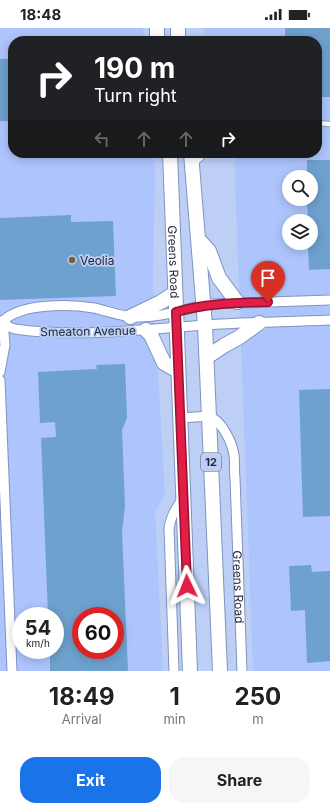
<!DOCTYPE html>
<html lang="en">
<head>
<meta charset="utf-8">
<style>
	:root { --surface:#fff; --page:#f6f6f6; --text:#222; --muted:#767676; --accent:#1a73e8 }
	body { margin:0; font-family:Inter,sans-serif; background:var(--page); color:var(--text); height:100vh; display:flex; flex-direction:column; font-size:15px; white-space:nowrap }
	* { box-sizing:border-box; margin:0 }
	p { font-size:13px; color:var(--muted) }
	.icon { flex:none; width:22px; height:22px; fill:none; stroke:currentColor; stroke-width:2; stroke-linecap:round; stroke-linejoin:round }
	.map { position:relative; height:643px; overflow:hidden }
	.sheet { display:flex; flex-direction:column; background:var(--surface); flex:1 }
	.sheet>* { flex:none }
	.hud { position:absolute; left:8px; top:8px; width:314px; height:122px; border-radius:16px; box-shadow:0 2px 10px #0003; background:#202124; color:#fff; overflow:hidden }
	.tools { position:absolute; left:282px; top:142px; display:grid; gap:8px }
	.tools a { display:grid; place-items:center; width:36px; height:36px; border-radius:50%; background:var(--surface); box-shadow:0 2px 10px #0003; font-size:20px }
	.speed { position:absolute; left:12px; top:579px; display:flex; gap:8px; font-size:20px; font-weight:700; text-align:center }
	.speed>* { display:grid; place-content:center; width:52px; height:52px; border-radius:50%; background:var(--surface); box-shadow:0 2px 10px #0003; line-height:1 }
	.speed small { font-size:10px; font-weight:400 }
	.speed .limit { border:6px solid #d22; background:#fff; color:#111 }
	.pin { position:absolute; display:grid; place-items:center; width:34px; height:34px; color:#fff; margin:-41px -17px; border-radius:50% 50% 50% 0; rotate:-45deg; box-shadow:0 0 4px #0007 }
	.pin .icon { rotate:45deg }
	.me { position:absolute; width:44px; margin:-22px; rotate:358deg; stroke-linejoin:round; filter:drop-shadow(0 0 3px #0008) }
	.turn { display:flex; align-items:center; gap:14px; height:84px; padding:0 20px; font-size:18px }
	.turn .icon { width:52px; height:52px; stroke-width:2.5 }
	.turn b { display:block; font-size:28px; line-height:34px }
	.lanes { display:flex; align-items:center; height:38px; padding:0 20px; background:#0003; justify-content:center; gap:20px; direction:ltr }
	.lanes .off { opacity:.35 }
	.eta { display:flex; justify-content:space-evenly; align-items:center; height:68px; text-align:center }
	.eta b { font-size:24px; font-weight:700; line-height:28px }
	.primary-button { display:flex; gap:8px; margin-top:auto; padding:8px 20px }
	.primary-button a { flex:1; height:46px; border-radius:16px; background:var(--accent); color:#fff; font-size:16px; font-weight:700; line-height:46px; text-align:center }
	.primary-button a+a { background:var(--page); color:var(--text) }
	.status { display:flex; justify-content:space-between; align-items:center; height:28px; padding:0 20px; background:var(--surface); direction:ltr }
	.status svg { height:11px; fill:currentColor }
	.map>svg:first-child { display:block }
</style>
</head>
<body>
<div class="status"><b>18:48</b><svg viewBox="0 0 49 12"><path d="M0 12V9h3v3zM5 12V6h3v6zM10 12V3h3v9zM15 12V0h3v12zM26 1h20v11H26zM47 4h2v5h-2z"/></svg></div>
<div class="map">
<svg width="330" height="643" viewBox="0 0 330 643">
	<rect width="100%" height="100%" fill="#becff6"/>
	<g fill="#adc5fc" fill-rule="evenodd">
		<path d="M 0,0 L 143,0 L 144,13 L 13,13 L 13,125 L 152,125 L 155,139 L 153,257 L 165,467 L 155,483 L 163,643 L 0,643 ZM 21,588 L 55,588 L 55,622 L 21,622 ZM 81,588 L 115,588 L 115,622 L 81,622 Z"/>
		<path d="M 203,0 L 330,0 L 330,643 L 253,643 L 234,125 L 317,125 L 317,13 L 207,13 ZM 289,149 L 311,149 L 311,171 L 289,171 ZM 289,193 L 311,193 L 311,215 L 289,215 Z"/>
	</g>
	<g fill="#6ea1ce" fill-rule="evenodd">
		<polygon points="285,0 330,0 330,69 317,69 317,13 285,13"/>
		<rect x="0" y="31" width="13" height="62"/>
		<polygon points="307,132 330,132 330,241 309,242 308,215 311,215 311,193 308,193 307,171 311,171 311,149 307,149"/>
		<polygon points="71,187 71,194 113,193 116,268 0,272 0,190"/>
		<path d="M 125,336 L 127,390 L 122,402 L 125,478 L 122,504 L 128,643 L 50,643 L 50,622 L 55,622 L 55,588 L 48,588 L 41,410 L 56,409 L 55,394 L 40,395 L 38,344 L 97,341 L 96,337 ZM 81,588 L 115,588 L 115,622 L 81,622 Z"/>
		<polygon points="330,361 330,488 303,489 299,362"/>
		<polygon points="311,537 312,544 330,543 330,633 307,635 305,582 291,583 289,538"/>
	</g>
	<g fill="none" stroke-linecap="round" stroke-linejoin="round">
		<g stroke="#8093c0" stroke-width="6">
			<g id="service">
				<polyline points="317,95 330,96"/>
				<polyline points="196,135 206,125"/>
			</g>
		</g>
		<g stroke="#8093c0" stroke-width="11">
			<g id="minor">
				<path d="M 0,293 L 3,293 C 21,275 70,276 94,280 C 108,283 122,289 136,289 C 163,290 185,280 211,276 L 330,272"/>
				<path d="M 3,293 L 9,299 L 15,301 C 76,310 144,301 206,297 C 247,294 289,294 330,292"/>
				<polyline points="0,344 5,317 3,293"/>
				<polyline points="0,352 12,643"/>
				<path id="s1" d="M 181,390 L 209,388 C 222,393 232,414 234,427 C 235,434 234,442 235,450 L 242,643"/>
				<path d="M 174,643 L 169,500 C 171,488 175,480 183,471"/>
			</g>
		</g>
		<g stroke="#8093c0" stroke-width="16">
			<g id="primary">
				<polyline points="157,0 157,13"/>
				<polyline points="178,0 178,13"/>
				<path id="s2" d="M 170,125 L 190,643"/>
				<polyline points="191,125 205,297 220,643"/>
				<polyline points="199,212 209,223 219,250 237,274"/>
				<polyline points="130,289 161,274 175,265"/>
				<polyline points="146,302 151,307 164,335 178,343"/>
				<polyline points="207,329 225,317 238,310 259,295"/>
			</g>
		</g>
		<use href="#service" stroke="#fff" stroke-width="4.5"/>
		<use href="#minor" stroke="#fff" stroke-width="9"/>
		<use href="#primary" stroke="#fff" stroke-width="14"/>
	</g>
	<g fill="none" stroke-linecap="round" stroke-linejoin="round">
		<g stroke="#92132f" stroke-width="10">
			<path id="route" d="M 187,558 L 176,284 C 206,275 237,275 268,274"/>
		</g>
		<use href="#route" stroke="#e11d48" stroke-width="7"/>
	</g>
	<circle fill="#766130" stroke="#becff6" stroke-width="1.5" cx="72" cy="232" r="4"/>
	<g text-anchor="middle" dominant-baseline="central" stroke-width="3.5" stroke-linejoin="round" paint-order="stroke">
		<rect fill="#becff6" stroke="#4e5870" stroke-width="1" x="201" y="425" width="20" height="18" rx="3"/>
		<g font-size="11" font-weight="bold" fill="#1e2537">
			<text x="211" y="434">12</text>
		</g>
		<g font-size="12" fill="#1e2537" stroke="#becff6" text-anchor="start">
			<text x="80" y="232">Veolia</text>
		</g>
		<g font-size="12" fill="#1e2537" stroke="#becff6">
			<text stroke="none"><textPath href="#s2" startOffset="109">Greens Road</textPath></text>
			<text transform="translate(88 303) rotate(-1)">Smeaton Avenue</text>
			<text stroke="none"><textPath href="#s1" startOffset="208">Greens Road</textPath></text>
		</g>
	</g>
</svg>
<div class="tools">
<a><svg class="icon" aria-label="search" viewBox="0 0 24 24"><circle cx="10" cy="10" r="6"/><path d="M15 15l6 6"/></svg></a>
<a><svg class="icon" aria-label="layers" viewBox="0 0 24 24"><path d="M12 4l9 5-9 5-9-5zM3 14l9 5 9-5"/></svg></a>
</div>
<div class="speed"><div>54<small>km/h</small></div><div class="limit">60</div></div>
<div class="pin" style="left:268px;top:274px;background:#d93025"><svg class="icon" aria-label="arrive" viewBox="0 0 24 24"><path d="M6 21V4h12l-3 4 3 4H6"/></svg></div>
<svg class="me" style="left:187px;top:558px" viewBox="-20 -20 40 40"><path d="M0-17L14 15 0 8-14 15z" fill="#e11d48" stroke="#fff" stroke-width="4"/></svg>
<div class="hud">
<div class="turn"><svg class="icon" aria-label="right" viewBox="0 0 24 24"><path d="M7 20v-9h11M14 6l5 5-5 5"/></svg><div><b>190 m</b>Turn right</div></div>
<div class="lanes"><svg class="icon off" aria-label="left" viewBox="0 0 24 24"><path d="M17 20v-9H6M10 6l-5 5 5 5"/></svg><svg class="icon off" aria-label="ahead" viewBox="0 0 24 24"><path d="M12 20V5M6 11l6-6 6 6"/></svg><svg class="icon off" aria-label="ahead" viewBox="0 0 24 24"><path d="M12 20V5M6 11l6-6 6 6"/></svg><svg class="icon" aria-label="right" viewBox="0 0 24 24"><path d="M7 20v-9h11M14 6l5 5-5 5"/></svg></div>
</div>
</div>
<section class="sheet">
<div class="eta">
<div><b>18:49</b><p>Arrival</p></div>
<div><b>1</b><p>min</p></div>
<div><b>250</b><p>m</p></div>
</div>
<div class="primary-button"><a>Exit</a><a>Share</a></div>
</section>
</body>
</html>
